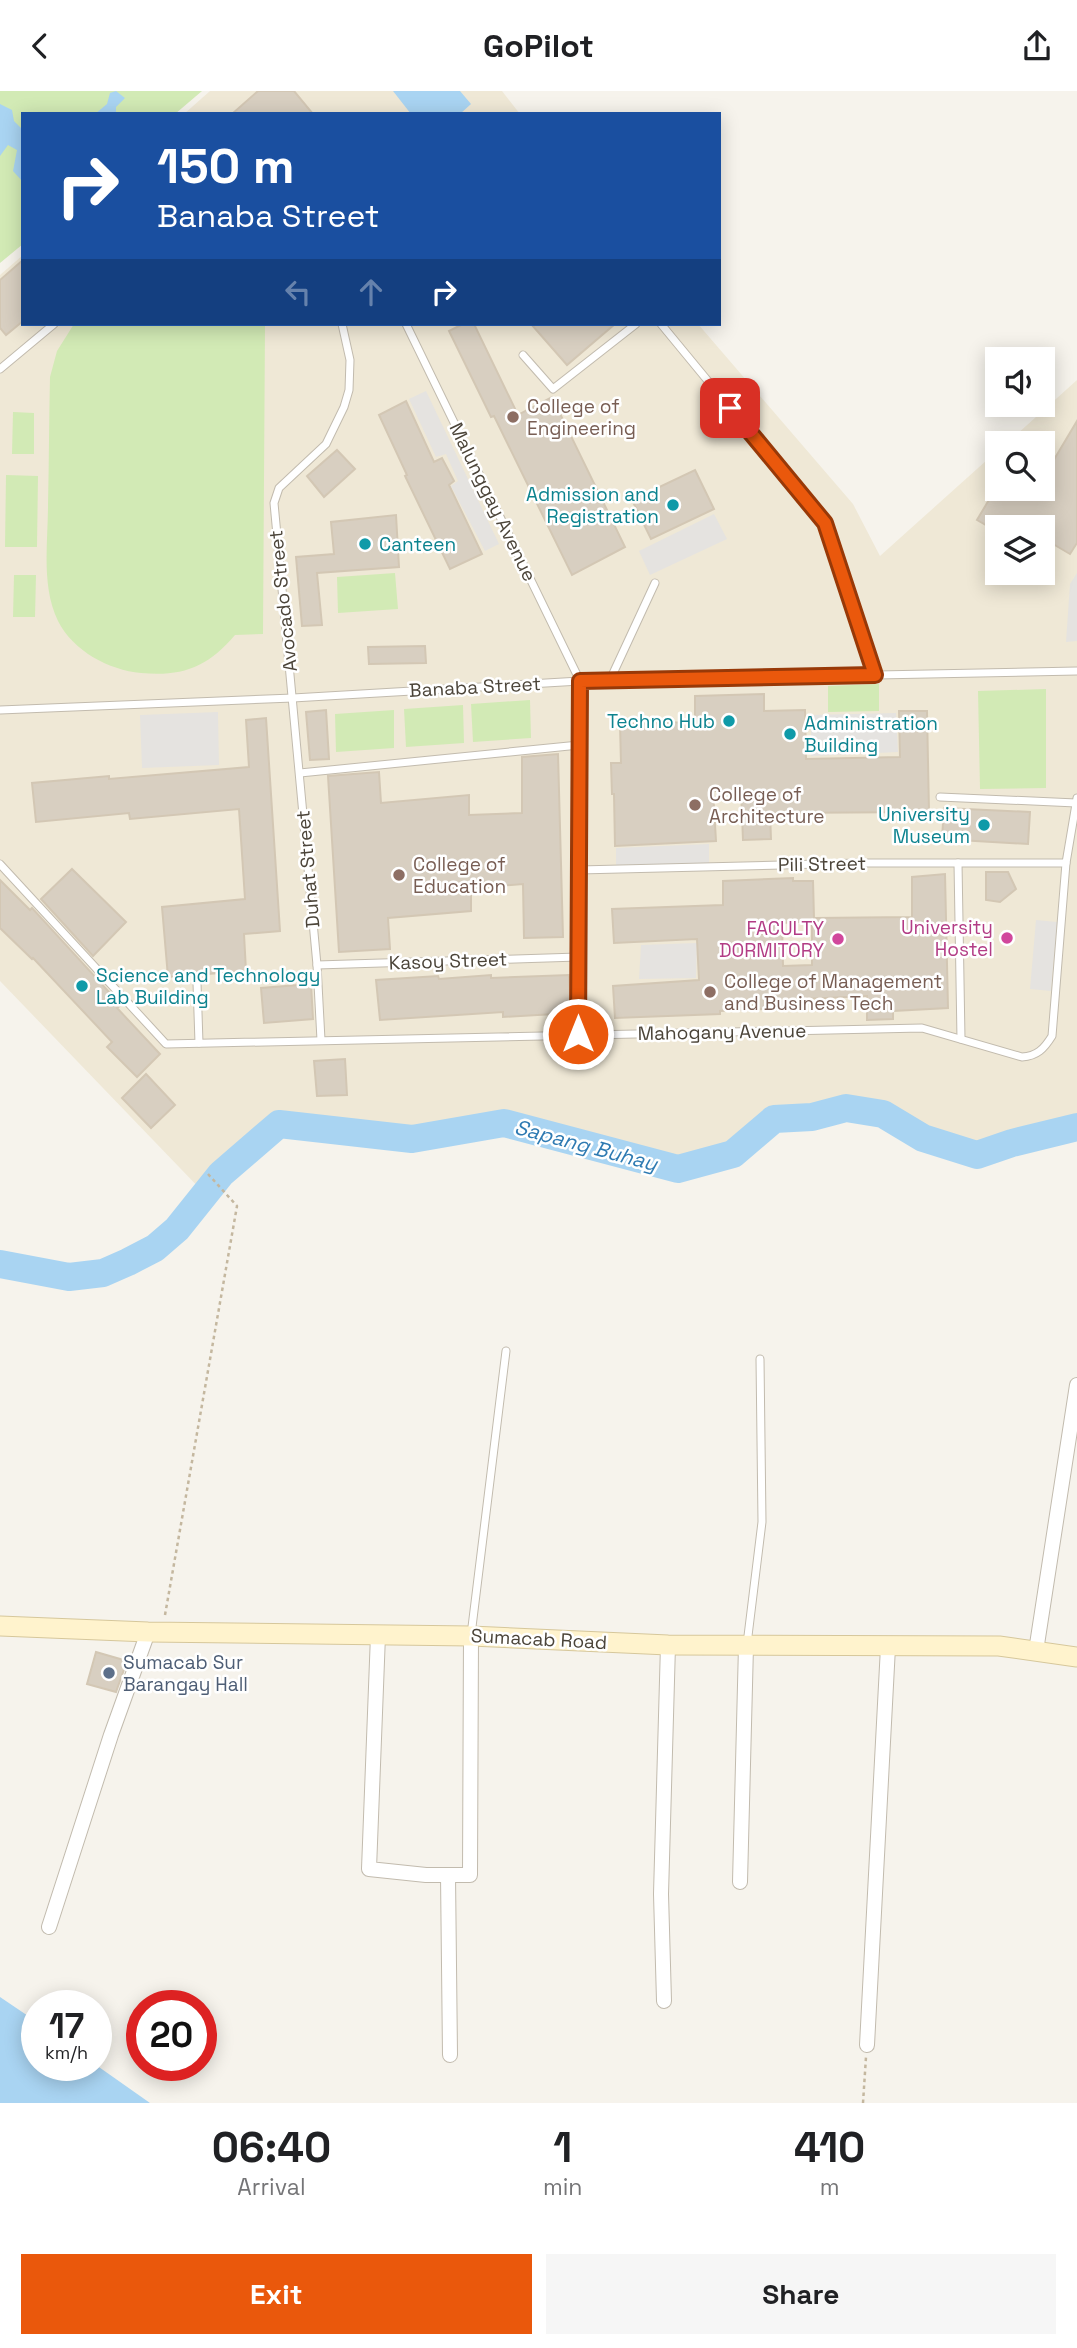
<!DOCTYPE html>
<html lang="en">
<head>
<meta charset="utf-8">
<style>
	:root { --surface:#fff; --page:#f6f6f6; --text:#202124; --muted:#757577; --accent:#ea580c }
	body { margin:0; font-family:"Space Grotesk",sans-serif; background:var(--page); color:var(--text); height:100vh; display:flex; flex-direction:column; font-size:26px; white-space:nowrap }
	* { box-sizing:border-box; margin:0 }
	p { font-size:23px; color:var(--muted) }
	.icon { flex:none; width:38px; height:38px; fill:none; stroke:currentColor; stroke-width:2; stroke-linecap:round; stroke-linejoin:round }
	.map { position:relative; height:2012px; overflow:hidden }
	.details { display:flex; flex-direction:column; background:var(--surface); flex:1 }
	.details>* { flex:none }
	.guide { position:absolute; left:21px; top:21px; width:700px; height:214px; border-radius:0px; box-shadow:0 4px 18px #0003; background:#1a4fa0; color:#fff; overflow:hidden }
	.controls { position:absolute; left:985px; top:256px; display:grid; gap:14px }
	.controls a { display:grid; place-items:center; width:70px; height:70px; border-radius:0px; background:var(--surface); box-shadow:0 4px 18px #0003; font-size:35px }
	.speed { position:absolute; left:21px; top:1899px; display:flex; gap:14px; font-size:35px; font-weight:700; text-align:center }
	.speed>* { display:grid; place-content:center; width:91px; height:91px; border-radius:50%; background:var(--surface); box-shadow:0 4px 18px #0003; line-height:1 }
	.speed small { font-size:18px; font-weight:400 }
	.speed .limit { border:10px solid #d22; background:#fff; color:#111 }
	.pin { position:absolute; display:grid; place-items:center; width:60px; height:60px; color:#fff; margin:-30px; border-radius:14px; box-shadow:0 4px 10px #0006 }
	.me { position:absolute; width:77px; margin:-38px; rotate:0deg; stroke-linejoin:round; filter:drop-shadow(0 0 5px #0008) }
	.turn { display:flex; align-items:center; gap:24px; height:147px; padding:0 21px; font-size:32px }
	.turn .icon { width:91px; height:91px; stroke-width:2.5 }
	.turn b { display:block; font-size:49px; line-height:60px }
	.lanes { display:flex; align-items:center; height:66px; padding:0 21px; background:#0003; justify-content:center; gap:35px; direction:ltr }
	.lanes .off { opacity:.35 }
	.eta { display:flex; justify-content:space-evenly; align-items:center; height:119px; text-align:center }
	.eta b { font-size:42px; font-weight:700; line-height:49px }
	.button { display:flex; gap:14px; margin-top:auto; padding:14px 21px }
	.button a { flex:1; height:80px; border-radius:0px; background:var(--accent); color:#fff; font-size:28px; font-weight:700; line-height:80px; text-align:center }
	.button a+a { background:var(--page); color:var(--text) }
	header { display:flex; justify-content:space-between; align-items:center; height:91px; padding:0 21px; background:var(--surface); font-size:32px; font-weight:700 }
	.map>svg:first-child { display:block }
</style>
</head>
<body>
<header><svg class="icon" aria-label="back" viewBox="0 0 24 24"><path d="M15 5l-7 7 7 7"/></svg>GoPilot<svg class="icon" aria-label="share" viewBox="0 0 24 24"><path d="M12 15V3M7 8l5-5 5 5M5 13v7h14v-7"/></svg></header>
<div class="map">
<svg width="1077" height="2012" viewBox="0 0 1077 2012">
	<rect width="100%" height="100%" fill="#f6f3ec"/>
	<g fill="#efe8d6" fill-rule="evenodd">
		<polygon points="210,0 502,0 520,23 184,23"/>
		<path d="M 23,164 L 23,233 L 698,233 L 853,413 L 880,465 L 997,360 L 998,397 L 1043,397 L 1043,352 L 1007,352 L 1077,289 L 1077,1036 L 1012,1052 L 977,1064 L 923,1047 L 883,1023 L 846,1017 L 812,1026 L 774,1028 L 733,1063 L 678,1078 L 504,1032 L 412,1048 L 280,1033 L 221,1083 L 205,1103 L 0,890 L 0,184 ZM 998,436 L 1043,436 L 1043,481 L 998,481 Z"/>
	</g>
	<g fill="#d2eab5">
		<polygon points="0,0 202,0 175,23 23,23 23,153 0,172"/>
		<path d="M 74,233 L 241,233 L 265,235 L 263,543 L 235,544 C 208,576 182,586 141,582 C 109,579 73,560 58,530 C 41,495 48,452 48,414 C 49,371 49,328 50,286 L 57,260 Z"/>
		<polygon points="13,321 34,322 34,363 12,363"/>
		<polygon points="6,384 38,385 37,456 5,456"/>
		<polygon points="395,482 398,518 338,522 337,486"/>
		<polygon points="14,484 36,484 35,526 13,526"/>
		<polygon points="879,593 879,620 828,621 828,595"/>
		<polygon points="1046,598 1046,697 980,698 978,600"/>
		<polygon points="530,609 531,647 473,651 471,613"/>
		<polygon points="463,614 464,652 406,656 404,618"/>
		<polygon points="394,619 394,657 336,661 335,623"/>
	</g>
	<g fill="#e5e3e0">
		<polygon points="426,300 499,453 485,460 451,395 458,390 446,363 436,366 409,308"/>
		<polygon points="714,423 727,448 650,484 639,460"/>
		<polygon points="1077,482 1077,550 1066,551 1070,493"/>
		<polygon points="218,621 219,674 142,677 140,624"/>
		<polygon points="896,622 898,661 811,665 811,624"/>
		<polygon points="709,753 709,773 616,774 616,757"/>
		<polygon points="1036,829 1057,831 1051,900 1030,898"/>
		<polygon points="697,852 696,887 639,888 641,854"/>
	</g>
	<g fill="#a9d4f2">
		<polygon points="116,0 125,7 116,16 116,23 95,23 107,13 110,2"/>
		<polygon points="393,0 460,0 471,13 460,23 411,23"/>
		<polygon points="0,13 12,19 14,30 23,39 23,91 13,80 17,59 8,54 0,65"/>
		<polygon points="0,1906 37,1931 37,1974 96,1974 150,2012 0,2012"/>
	</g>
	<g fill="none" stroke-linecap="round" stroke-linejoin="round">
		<polyline stroke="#a9d4f2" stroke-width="28" points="0,1173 69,1186 103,1182 128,1171 155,1157 177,1138 221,1083 279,1033 412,1048 504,1032 678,1078 733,1063 774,1028 812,1026 846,1017 883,1023 923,1047 977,1064 1012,1052 1077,1036"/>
	</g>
	<g fill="#d8cfc1" stroke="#d3c7b4" stroke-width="2" fill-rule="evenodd">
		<polygon points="258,0 294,0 313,23 232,23"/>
		<polygon points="23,169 23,230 6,244 0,237 0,189"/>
		<polygon points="463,233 474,233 518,324 552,306 625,456 572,484 494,325 491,326 449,240"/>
		<polygon points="531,233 615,233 567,274"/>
		<polygon points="406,310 434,371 442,367 454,390 449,394 482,463 450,478 405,385 407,384 379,324"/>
		<polygon points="1077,330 1077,452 1070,463 1053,453 1043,468 1043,436 998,436 998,441 977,429 996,397 1043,397 1043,373 1049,377"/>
		<polygon points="337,359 355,378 324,406 307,385"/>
		<polygon points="695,379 714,418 651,448 632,409"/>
		<polygon points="396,424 399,476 317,482 322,534 302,535 296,466 334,463 331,431"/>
		<polygon points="425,555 426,572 369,573 368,556"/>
		<polygon points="764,603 764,620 805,619 806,668 900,666 899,620 927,620 929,721 770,722 771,748 743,749 741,699 713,700 716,750 615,755 614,703 612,703 611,672 621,672 620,633 695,631 695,605"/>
		<polygon points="326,619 329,668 310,669 306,621"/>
		<polygon points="266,627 280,840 244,843 246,880 168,886 162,816 245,808 239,718 130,728 129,722 36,731 32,692 109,685 109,688 249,676 246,629"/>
		<polygon points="558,663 563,846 524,847 523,793 471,797 471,820 388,827 390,858 339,861 328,685 379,681 381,712 469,704 469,724 522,722 522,666"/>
		<polygon points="944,717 1030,721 1028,753 942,748"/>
		<polygon points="72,778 126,831 93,865 41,808"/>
		<polygon points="986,781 1008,781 1016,798 1000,811 986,809"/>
		<path d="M 945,783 L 948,917 L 893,920 L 893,928 L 867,929 L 867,905 L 784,909 L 785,917 L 720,920 L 720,923 L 615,927 L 613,895 L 699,889 L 697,848 L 614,852 L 612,818 L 723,814 L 723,790 L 793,787 L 793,790 L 813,790 L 814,827 L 912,826 L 912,786 ZM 812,830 L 812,874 L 783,875 L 782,832 Z"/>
		<polygon points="0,789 30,819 32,817 121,914 117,917 160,963 137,986 107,956 112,951 33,867 32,868 0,837"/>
		<polygon points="491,884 491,887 569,884 571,922 503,926 503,921 380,929 376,889 438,885 439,888"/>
		<polygon points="311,893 313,928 264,932 261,897"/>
		<polygon points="345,968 347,1004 317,1005 314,970"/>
		<polygon points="146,983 175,1014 151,1037 122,1007"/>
		<polygon points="96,1561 127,1570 116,1601 87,1593"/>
	</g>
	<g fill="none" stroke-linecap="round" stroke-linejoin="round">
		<g stroke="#c2bbae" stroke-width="9">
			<g id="lane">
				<polyline points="406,233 580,590 578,943"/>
				<polyline points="661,233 825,432 875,584"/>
				<polyline points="523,264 553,298 636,233"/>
				<polyline points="0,278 54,233"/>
				<polyline points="610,589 655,492"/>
				<polyline points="0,619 293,607 580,590 1077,580"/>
				<polyline points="300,682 579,654"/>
				<polyline points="940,706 1076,712"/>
				<polyline points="958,772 961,948"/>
				<path d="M 0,773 L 166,953 L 922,937 L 1022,966 C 1037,965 1044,958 1052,945 L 1066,772 L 1077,707"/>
				<polyline points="579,779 860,772 1066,772"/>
				<polyline points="317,874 578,866"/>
				<polyline points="197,892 199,952"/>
				<polyline points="321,949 317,874 274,412 279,397 326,353 344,316 349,299 350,269 342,233"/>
				<polyline points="471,1544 506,1260"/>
				<polyline points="747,1553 762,1431 760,1268"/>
			</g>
		</g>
		<g stroke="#c2bbae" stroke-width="16">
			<g id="street">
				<polyline points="378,1544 369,1778 426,1784 470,1784 471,1545"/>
				<polyline points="1036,1560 1077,1294"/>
				<polyline points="448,1784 450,1964"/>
				<polyline points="740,1791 746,1555"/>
				<polyline points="49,1836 111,1644 148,1541"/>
				<polyline points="664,1910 661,1803 668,1554"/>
				<polyline points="867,1954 888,1556"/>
			</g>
		</g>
		<g stroke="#d6c79b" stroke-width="21">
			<polyline id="secondary" points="0,1535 148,1541 471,1545 668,1554 999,1555 1077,1566"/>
		</g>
		<g stroke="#c4b79f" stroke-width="2.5" stroke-dasharray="3.5 3.5" stroke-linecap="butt">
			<polyline points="165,1524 237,1115 208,1083"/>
			<polyline points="863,2012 866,1966"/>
		</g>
		<use href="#lane" stroke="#fff" stroke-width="7"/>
		<use href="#street" stroke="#fff" stroke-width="14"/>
		<use href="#secondary" stroke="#fff3cd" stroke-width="19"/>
	</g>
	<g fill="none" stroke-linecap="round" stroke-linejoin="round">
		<g stroke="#983908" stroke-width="18">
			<polyline id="route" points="578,943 580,590 875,584 825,432 730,317"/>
		</g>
		<use href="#route" stroke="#ea580c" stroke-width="12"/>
	</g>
	<g fill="#8d6e63" stroke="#fff" stroke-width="2.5">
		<circle cx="513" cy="326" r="7"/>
		<circle cx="695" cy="714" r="7"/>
		<circle cx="399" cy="784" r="7"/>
		<circle cx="710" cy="901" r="7"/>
	</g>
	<g fill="#0f9aa8" stroke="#fff" stroke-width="2.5">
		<circle cx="673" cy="414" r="7"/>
		<circle cx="365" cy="453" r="7"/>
		<circle cx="729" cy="630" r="7"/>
		<circle cx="790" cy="643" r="7"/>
		<circle cx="984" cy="734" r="7"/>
		<circle cx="82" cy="895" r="7"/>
	</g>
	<g fill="#d1479c" stroke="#fff" stroke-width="2.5">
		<circle cx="1007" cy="847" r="7"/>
		<circle cx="838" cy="848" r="7"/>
	</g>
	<circle fill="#5c6f8a" stroke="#fff" stroke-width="2.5" cx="109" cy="1582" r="7"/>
	<g text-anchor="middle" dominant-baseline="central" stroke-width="5" stroke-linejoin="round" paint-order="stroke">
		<g font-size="19" fill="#785e54" stroke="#fff" text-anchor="start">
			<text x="527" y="315">College of<tspan x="527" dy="22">Engineering</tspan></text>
			<text x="709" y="703">College of<tspan x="709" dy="22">Architecture</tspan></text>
			<text x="413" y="773">College of<tspan x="413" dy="22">Education</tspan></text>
			<text x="724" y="890">College of Management<tspan x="724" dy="22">and Business Tech</tspan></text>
		</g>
		<g font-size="19" fill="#0d838f" stroke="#fff" text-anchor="end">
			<text x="659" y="403">Admission and<tspan x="659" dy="22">Registration</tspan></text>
			<text x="379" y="453" text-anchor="start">Canteen</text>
			<text x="715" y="630">Techno Hub</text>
			<text x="804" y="632" text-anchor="start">Administration<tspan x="804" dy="22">Building</tspan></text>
			<text x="970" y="723">University<tspan x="970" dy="22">Museum</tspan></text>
			<text x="96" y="884" text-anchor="start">Science and Technology<tspan x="96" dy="22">Lab Building</tspan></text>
		</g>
		<g font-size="19" fill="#4b4439" stroke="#fff">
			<text transform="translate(493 411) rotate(64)">Malunggay Avenue</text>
			<text transform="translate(283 510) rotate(-96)">Avocado Street</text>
			<text transform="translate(475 596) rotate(-3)">Banaba Street</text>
			<text transform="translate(822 773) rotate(-1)">Pili Street</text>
			<text transform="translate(308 778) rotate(-95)">Duhat Street</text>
			<text transform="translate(448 870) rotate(-2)">Kasoy Street</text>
			<text transform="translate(722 941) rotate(-1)">Mahogany Avenue</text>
			<text transform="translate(539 1548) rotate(3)">Sumacab Road</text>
		</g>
		<g font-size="19" fill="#b23c85" stroke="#fff" text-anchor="end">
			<text x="993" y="836">University<tspan x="993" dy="22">Hostel</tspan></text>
			<text x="824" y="837">FACULTY<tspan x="824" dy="22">DORMITORY</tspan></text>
		</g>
		<g font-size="19" fill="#4e5e75" stroke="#fff" text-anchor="start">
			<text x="123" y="1571">Sumacab Sur<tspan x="123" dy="22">Barangay Hall</tspan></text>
		</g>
		<g font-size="21" font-style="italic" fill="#2e7ab2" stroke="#fff">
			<text transform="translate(586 1054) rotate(15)">Sapang Buhay</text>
		</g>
	</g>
</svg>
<div class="controls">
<a><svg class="icon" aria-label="sound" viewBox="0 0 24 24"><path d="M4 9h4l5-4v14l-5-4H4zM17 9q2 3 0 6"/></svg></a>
<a><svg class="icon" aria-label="search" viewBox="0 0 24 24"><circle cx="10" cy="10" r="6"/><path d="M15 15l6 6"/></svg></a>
<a><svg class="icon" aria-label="layers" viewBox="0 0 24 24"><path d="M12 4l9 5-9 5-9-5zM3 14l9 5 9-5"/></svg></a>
</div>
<div class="speed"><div>17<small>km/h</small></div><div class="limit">20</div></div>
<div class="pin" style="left:730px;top:317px;background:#d93025"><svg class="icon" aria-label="arrive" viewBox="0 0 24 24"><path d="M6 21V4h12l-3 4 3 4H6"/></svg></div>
<svg class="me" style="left:578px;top:943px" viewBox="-20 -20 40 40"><circle r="17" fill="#ea580c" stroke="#fff" stroke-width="3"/><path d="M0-11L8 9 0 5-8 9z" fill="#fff"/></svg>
<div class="guide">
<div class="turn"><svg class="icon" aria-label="right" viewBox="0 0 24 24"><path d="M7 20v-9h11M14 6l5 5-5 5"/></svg><div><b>150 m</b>Banaba Street</div></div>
<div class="lanes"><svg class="icon off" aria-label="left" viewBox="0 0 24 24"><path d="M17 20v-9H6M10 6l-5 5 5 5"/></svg><svg class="icon off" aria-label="ahead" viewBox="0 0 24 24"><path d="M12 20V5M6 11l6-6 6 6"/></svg><svg class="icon" aria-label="right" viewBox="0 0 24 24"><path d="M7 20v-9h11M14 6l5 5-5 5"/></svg></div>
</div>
</div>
<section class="details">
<div class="eta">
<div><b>06:40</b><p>Arrival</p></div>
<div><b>1</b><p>min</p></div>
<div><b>410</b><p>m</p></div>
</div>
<div class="button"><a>Exit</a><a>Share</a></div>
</section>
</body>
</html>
